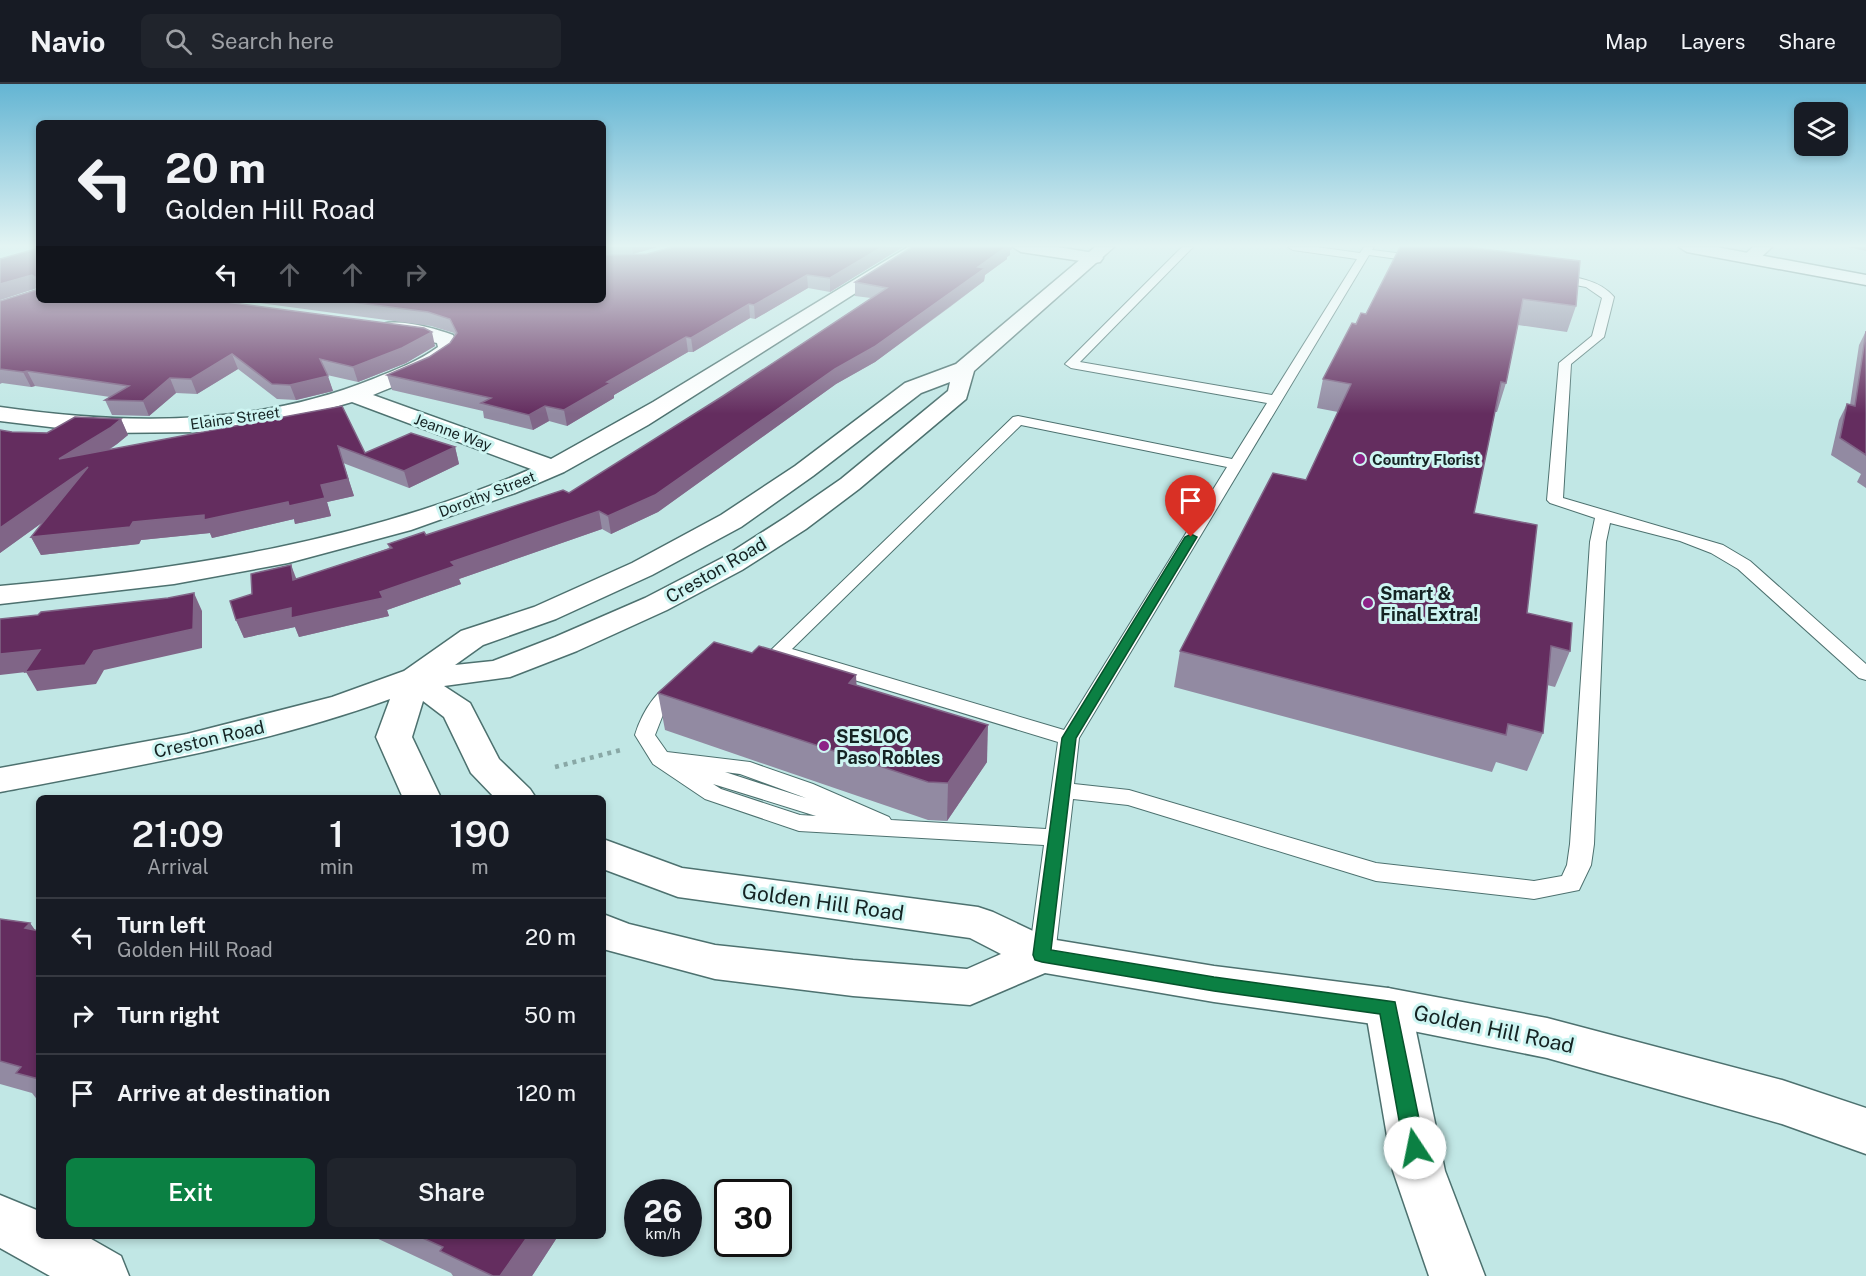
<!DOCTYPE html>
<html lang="en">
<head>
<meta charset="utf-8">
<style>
	:root { --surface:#171b24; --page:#20242c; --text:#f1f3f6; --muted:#9ea1a6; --line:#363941; --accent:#0b8043 }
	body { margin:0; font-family:"Public Sans",sans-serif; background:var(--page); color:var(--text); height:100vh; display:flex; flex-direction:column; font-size:22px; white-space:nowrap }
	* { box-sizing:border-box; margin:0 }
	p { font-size:20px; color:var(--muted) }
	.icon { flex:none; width:33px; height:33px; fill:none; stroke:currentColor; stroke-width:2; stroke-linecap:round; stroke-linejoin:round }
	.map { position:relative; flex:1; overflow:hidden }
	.sheet { position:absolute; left:36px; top:711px; width:570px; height:444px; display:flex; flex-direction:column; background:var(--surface); border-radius:9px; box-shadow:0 3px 9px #0003 }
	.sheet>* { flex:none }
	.banner { position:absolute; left:36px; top:36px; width:570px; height:183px; border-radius:9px; box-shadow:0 3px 9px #0003; background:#171b24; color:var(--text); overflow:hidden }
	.controls { position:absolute; left:1794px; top:18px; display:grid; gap:12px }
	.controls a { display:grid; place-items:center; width:54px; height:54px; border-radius:9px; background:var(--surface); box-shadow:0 3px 9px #0003; font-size:30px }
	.speed { position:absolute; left:624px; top:1095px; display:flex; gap:12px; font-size:30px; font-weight:700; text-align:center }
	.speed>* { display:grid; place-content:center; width:78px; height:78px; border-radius:50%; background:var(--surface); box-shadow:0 3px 9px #0003; line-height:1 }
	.speed small { font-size:15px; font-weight:400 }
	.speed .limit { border:3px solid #111; border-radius:9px; background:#fff; color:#111 }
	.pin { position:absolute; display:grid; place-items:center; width:51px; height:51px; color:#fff; margin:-62px -26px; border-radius:50% 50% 50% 0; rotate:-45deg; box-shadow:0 0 6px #0007 }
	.pin .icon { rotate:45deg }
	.me { position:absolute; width:66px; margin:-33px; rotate:349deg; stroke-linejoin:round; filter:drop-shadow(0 0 4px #0008) }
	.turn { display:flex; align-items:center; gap:21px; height:126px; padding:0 30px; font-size:27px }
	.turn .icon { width:78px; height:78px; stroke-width:2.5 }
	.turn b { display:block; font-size:42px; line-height:51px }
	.lanes { display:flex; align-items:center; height:57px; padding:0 30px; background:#0003; justify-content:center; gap:30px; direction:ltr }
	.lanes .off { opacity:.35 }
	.eta { display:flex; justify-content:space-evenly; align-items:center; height:102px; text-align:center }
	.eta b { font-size:36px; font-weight:600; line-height:42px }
	.primary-button { display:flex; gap:12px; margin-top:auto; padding:12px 30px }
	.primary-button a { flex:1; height:69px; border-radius:9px; background:var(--accent); color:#fff; font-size:24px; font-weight:600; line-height:69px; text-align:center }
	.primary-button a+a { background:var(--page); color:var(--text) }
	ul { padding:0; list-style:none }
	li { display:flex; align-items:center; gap:18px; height:78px; padding:0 30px; border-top:2px solid var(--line) }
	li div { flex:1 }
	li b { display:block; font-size:22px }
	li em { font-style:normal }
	header { display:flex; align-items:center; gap:36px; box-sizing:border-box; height:84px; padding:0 30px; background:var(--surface); border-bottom:2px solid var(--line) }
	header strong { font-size:28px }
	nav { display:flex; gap:33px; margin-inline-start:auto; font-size:21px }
	.search { width:420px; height:54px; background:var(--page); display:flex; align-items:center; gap:15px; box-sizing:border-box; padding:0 21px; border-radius:9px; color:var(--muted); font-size:22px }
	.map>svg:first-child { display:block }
</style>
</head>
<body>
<header>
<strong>Navio</strong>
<div class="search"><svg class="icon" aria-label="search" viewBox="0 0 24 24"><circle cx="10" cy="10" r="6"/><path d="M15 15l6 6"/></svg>Search here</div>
<nav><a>Map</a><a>Layers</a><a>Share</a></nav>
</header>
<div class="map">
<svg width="1866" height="1192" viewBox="0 0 1866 1192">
	<rect width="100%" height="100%" fill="#c1e7e5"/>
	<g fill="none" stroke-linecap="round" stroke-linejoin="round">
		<g stroke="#4d716f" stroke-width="2">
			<path id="service" d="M 1182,163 L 1193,163 L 1080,278 L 1272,311 L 1357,175 L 1293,166 L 1288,163 L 1316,163 L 1360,169 L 1364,163 L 1374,163 L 1372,166 L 1420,172 L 1425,175 L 1420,178 L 1369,171 L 1079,654 L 1074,700 L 1129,706 L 1376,779 L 1534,797 L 1562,792 L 1567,781 L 1570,760 L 1590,458 L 1595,434 L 1550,419 L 1547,416 L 1559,279 L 1592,252 L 1602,214 L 1586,203 L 1549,196 L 1549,192 L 1553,191 C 1575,193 1599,195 1614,213 L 1604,253 L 1571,280 L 1563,414 L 1723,461 L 1750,477 L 1866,580 L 1866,596 L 1859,594 L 1738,485 L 1711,469 L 1680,457 L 1610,439 L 1606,458 L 1594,760 L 1591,781 L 1579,806 L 1534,815 L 1376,797 L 1128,721 L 1073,715 L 1055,871 L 1051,878 L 1042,881 L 1033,878 L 1029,871 L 1044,761 L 799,747 L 705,715 L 653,680 L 635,651 C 641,631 660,593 686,600 L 689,604 L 664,628 L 655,651 L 667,668 L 750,678 L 813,700 L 889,733 L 891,736 L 1046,745 L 1058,658 L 772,571 L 770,567 L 1013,333 L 1018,332 L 1232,375 L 1267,319 L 1071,284 L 1065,280 ZM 1021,341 L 1227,383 L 1064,646 L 792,565 ZM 725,688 L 740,690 L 806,714 L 799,712 ZM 713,700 L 816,732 L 800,731 L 721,705 Z"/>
		</g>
		<g stroke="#4d716f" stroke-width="3">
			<g id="minor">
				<path d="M 908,163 L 928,163 L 648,341 L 564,388 L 515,409 L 411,446 L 288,479 L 174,500 L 0,520 L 0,502 C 181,486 363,458 531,385 L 352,318 L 307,331 L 256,341 L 204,348 L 100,349 L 0,337 L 0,323 C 125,341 254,343 373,295 C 395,286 419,277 438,263 L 437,259 L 382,248 L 379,244 L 382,240 C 403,235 433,244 453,251 L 459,264 C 444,286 398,300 373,311 L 551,375 L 653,318 Z"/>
				<polygon points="1753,163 1772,163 1756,178 1744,178 1741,174"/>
				<polygon points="1388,904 1404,910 1411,923 1445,1087 1485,1192 1429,1192 1393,1087 1365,923 1372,910"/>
				<polygon points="0,1111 39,1127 39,1152 86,1152 121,1172 129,1192 50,1192 0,1164"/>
			</g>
		</g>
		<g stroke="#4d716f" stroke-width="3">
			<g id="tertiary">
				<polygon points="1013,163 1057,163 1094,169 1100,170 1103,174 1100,178 1094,179 1021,168"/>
				<polygon points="1679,163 1716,163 1866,191 1866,201 1687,168"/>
			</g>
		</g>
		<g stroke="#4d716f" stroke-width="3">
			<g id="secondary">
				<path d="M 1095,163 L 1114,163 L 974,287 L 966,315 L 859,405 L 806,445 L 742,486 L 667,526 L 577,567 L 510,593 L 444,602 L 470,619 L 499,675 L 530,705 L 536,714 L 495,714 L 471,689 L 444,633 L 423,617 L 412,653 L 441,714 L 403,714 L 376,653 L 390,615 C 264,661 131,683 0,708 L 0,684 L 187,650 L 332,613 L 404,587 L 461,547 L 534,523 L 632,479 L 721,431 L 795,382 L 905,299 L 956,280 ZM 950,298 L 948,307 L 841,395 L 786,433 L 722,474 L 645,514 L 555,553 L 493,577 L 455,581 L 483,561 L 556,535 L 652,491 L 741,443 L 813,392 L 921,309 Z"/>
				<polygon points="603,755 682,784 978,823 993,828 1050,855 1214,882 1388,904 1547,934 1782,996 1866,1024 1866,1070 1782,1040 1547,974 1388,942 1214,918 1045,889 970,921 853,912 715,895 603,865 603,830 629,840 715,861 853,876 967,885 1001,870 970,854 678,813 603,785"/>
			</g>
		</g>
		<polyline stroke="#89a8a6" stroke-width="4.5" stroke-dasharray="4 5" stroke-linecap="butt" points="555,683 621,666"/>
		<use href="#service" fill="#fff" fill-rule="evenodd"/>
		<use href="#minor" fill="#fff" fill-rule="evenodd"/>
		<use href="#tertiary" fill="#fff" fill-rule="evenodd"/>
		<use href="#secondary" fill="#fff" fill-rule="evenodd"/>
	</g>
	<g fill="#928aa2">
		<polygon points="603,163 657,163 633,170 603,170"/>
		<polygon points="673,163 903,163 830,208 808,204 755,235 750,234 693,268 688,268 614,311 614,314 567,342 549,337 533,346 484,334 483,327 392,306 387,291 429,273 450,259 455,252 454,249 431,242 237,216 603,216 647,170"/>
		<polygon points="912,163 1012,163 1012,165 1010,166 1010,171 1007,173 1007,175 985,191 984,197 950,223 875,278 836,300 658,428 611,450 602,445 459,495 461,500 387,526 389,532 299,553 295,543 244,554 236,536 297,495 389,464 388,460 426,451 569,409 723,312 871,214 855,212 855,198"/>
		<polygon points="1400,163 1576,222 1567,248 1518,241 1506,299 1497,328 1495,328 1474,429 1527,529 1570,567 1555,603 1547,601 1543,649 1527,687 1496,678 1492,688 1174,603 1180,567 1306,396 1338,328 1317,324 1323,295 1356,240 1366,230"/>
		<polygon points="1848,163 1866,163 1866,167"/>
		<polygon points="39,164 39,216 435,262 406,279 358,298 327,291 333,307 296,316 277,315 238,285 197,310 176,309 149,332 112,331 105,316 110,313 35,302 31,303 2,299 0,300 0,217 37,205 37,204 0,216"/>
		<polygon points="1866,247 1866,404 1857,398 1861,390 1831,371 1839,336 1847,320 1850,321 1859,261"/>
		<polygon points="342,322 365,369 455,363 459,380 409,404 343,379 354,412 327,418 331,432 295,440 294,435 212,454 210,449 141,456 139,460 41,471 31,453 44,437 0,469 12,348 47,349 121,335 128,351 117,360 109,366"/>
		<polygon points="752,569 856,601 987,678 947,737 928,736 665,646 658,609"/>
		<polygon points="0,835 30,839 35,846 39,847 39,1018 32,1009 0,1000"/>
		<polygon points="372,1152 558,1152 532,1192 453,1192 451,1189"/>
	</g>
	<g fill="#806587">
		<polygon points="632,163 657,163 633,170"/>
		<polygon points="882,163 903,163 830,208 830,194"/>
		<polygon points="1005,163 1012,163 1012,165 1010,166 1010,171 1007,173 1007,175 985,191 984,197 875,278 836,300 658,428 611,450 608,432 978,183"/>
		<polygon points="32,191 37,201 35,200 37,204 0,216 0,200"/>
		<polygon points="807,191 808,204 755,235 754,221"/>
		<polygon points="749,220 750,234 693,268 691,254"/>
		<polygon points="432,248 435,262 406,279 358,298 353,283"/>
		<polygon points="686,253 688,268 614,311 614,314 567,342 564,326 607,298"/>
		<polygon points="232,270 238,285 197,310 191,295"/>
		<polygon points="27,287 35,302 31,303 23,288"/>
		<polygon points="328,292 333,307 296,316 290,301"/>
		<polygon points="170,294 176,309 149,332 143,317"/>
		<polygon points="545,322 549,337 533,346 529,331"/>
		<polygon points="121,335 128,351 117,360 67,392 59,375"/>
		<polygon points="338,362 354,412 327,418 331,432 295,440 294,435 212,454 210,449 141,456 139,460 41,471 31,453 133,438 321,401"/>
		<polygon points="455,363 459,380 409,404 404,387"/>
		<polygon points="88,383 96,400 0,469 0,444"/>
		<polygon points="599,427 602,445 459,495 461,500 387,526 389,532 299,553 295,543 244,554 236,536 291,524 380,508 451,478"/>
		<polygon points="291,481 298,499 293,496"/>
		<polygon points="194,509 202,527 202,564 104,586 96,600 37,607 26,588 0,591 0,570 40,566 94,567"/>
		<polygon points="856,591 858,628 849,599"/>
		<polygon points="988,641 987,678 947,737 948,699"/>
		<polygon points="30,839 39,852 25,844"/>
		<polygon points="528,1152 558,1152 532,1192 500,1192"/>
	</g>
	<g fill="#642d5f" stroke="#806587" stroke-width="1.5">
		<polygon points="673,163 882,163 830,194 807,191 754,221 749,220 691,254 686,253 607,298 611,299 564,326 545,322 529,331 481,319 491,314 387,291 429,273 450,259 457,249 450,235 428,228 336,216 603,216 603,171 647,170"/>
		<polygon points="912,163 1006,163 978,183 985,184 874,263 835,285 655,411 608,432 599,427 451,478 455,482 380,508 383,514 291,534 291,524 236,536 230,517 252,510 251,490 291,481 293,496 392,464 388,460 424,448 426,451 563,406 569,409 723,312 887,204 855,198"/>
		<polygon points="1400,163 1467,163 1580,177 1576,222 1523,215 1506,299 1501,298 1474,429 1537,441 1527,529 1572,539 1570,567 1551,562 1543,649 1508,640 1506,651 1180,567 1273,389 1306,396 1351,300 1323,295 1352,239 1356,240 1361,229 1366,230"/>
		<polygon points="39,164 39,201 35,200 35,193 32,191 0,200 0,175"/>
		<polygon points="39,205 39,216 211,216 424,244 432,248 402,264 353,283 320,275 328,292 290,301 272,300 232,270 191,295 170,294 143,317 105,316 129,302 27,287 23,288 0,285 0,217"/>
		<polygon points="1866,247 1866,371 1840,354 1847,320 1855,322"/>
		<polygon points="342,322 365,369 411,349 455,363 404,387 338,362 348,395 321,401 325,414 289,422 288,418 204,436 204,431 133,438 130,443 31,453 88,383 0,444 0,346 12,348 47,349 75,333 121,335 110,344 59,375"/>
		<polygon points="194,509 193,545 94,567 85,581 25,588 40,566 0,570 0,535 38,531 41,528 168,514"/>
		<polygon points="714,558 752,569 759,562 856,591 849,599 988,641 948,699 928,698 658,609"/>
		<polygon points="0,835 30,839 25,844 39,847 39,995 16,989 21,983 0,977"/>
		<polygon points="418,1152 528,1152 500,1192 493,1192 440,1167 443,1163"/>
	</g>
	<linearGradient id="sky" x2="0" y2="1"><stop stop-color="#64b5d3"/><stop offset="0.49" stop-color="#e3f4f3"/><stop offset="1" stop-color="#e3f4f3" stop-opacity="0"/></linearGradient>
	<rect width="1866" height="330" fill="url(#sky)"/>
	<polygon fill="#0b8043" stroke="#07532c" stroke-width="1.5" points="1191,450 1197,453 1076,654 1051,866 1214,893 1395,918 1425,1064 1422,1070 1415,1073 1407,1070 1404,1064 1380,930 1214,907 1042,878 1035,876 1033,871 1062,654 1185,453"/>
	<g fill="#8d2287" stroke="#cef5f2" stroke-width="2">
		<circle cx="1360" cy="375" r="6"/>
		<circle cx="1368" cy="519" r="6"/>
		<circle cx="824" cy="662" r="6"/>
	</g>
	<g text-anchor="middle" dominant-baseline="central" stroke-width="6" stroke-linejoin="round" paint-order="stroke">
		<g font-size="15" fill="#152323" stroke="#cef5f2">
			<text transform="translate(235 334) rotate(-8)">Elaine Street</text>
			<text transform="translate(453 348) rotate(20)">Jeanne Way</text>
			<text transform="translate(487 410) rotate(-21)">Dorothy Street</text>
		</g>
		<g font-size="15" font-weight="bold" fill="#152323" stroke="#cef5f2" text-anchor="start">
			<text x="1372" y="375">Country Florist</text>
		</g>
		<g font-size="18" fill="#152323" stroke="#cef5f2">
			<text transform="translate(716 486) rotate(-30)">Creston Road</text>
			<text transform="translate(209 655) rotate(-13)">Creston Road</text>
		</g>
		<g font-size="18" font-weight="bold" fill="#152323" stroke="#cef5f2" text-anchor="start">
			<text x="1380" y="509">Smart &amp;<tspan x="1380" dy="21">Final Extra!</tspan></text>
			<text x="836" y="652">SESLOC<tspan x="836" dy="21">Paso Robles</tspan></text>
		</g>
		<g font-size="21" fill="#152323" stroke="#cef5f2">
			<text transform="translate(823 818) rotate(8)">Golden Hill Road</text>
			<text transform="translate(1494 945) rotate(12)">Golden Hill Road</text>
		</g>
	</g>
</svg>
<div class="controls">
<a><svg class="icon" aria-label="layers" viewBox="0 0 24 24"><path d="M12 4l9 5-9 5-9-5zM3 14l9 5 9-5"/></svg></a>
</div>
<div class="speed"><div>26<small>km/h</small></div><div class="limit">30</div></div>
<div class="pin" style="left:1191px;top:453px;background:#d93025"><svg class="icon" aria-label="arrive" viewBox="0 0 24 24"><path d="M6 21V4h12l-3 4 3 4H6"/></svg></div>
<svg class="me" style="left:1415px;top:1064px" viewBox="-20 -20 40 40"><circle r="19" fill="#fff"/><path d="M0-13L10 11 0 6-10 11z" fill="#0b8043"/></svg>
<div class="banner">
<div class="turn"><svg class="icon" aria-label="left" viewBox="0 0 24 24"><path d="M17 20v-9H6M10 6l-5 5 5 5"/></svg><div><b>20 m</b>Golden Hill Road</div></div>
<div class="lanes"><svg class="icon" aria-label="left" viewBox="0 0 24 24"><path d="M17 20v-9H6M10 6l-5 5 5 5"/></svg><svg class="icon off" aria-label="ahead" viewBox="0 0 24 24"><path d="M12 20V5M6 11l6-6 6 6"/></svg><svg class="icon off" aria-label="ahead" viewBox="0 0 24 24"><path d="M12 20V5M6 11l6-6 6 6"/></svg><svg class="icon off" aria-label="right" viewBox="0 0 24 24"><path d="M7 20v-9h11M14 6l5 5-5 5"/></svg></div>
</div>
<section class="sheet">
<div class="eta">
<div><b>21:09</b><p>Arrival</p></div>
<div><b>1</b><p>min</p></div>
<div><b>190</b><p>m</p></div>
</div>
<ul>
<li><svg class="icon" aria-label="left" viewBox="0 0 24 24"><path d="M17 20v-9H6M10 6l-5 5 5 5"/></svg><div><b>Turn left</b><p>Golden Hill Road</p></div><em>20 m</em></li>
<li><svg class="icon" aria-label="right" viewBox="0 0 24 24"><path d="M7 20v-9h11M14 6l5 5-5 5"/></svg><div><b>Turn right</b></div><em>50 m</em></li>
<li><svg class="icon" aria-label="arrive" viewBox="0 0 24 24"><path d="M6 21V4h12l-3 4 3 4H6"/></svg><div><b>Arrive at destination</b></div><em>120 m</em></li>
</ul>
<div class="primary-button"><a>Exit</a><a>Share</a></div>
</section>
</div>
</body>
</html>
